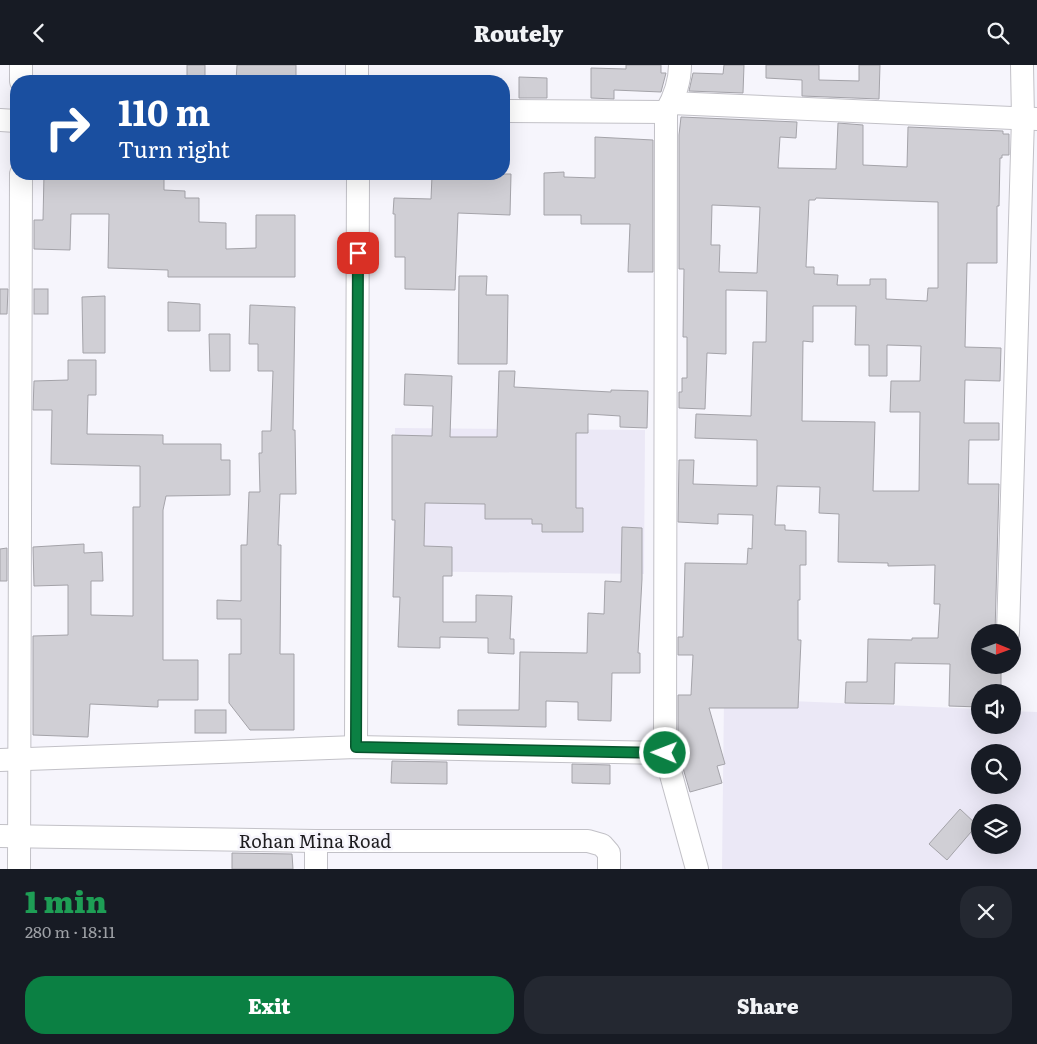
<!DOCTYPE html>
<html lang="en">
<head>
<meta charset="utf-8">
<style>
	:root { --surface:#171b24; --page:#242831; --text:#f1f3f6; --muted:#9ea1a6; --accent:#0b8043 }
	body { margin:0; font-family:Literata,serif; background:var(--page); color:var(--text); height:100vh; display:flex; flex-direction:column; font-size:19px; white-space:nowrap }
	* { box-sizing:border-box; margin:0 }
	p { font-size:16px; color:var(--muted) }
	.icon { flex:none; width:28px; height:28px; fill:none; stroke:currentColor; stroke-width:2; stroke-linecap:round; stroke-linejoin:round }
	.map { position:relative; height:804px; overflow:hidden }
	.details { display:flex; flex-direction:column; background:var(--surface); flex:1 }
	.details>* { flex:none }
	.top-card { position:absolute; left:10px; top:10px; width:500px; height:105px; border-radius:20px; box-shadow:0 5px 20px #0002; background:#1a4fa0; color:#fff; overflow:hidden }
	.needle { width:32px; rotate:91deg }
	.tools { position:absolute; left:971px; top:559px; display:grid; gap:10px }
	.tools a { display:grid; place-items:center; width:50px; height:50px; border-radius:50%; background:var(--surface); box-shadow:0 5px 20px #0002; font-size:25px }
	.pin { position:absolute; display:grid; place-items:center; width:42px; height:42px; color:#fff; margin:-21px; border-radius:10px; box-shadow:0 2px 8px #0006 }
	.me { position:absolute; width:55px; margin:-28px; rotate:271deg; stroke-linejoin:round; filter:drop-shadow(0 0 4px #0008) }
	.turn { display:flex; align-items:center; gap:18px; height:105px; padding:0 25px; font-size:22px }
	.turn .icon { width:65px; height:65px; stroke-width:2.5 }
	.turn b { display:block; font-size:35px; line-height:42px }
	.round { display:grid; place-items:center; flex:none; width:52px; height:52px; border-radius:20px; background:var(--page) }
	.overview { display:flex; align-items:center; justify-content:space-between; height:85px; padding:0 25px }
	h1 { font-size:30px; font-weight:800; line-height:38px; color:#1e9e55 }
	.action { display:flex; gap:10px; margin-top:auto; padding:10px 25px }
	.action a { flex:1; height:58px; border-radius:20px; background:var(--accent); color:#fff; font-size:20px; font-weight:800; line-height:58px; text-align:center }
	.action a+a { background:var(--page); color:var(--text) }
	header { display:flex; justify-content:space-between; align-items:center; height:65px; padding:0 25px; background:var(--surface); font-size:22px; font-weight:800 }
	.map>svg:first-child { display:block }
</style>
</head>
<body>
<header><svg class="icon" aria-label="back" viewBox="0 0 24 24"><path d="M15 5l-7 7 7 7"/></svg>Routely<svg class="icon" aria-label="search" viewBox="0 0 24 24"><circle cx="10" cy="10" r="6"/><path d="M15 15l6 6"/></svg></header>
<div class="map">
<svg width="1037" height="804" viewBox="0 0 1037 804">
	<rect width="100%" height="100%" fill="#f6f5fc"/>
	<g fill="#ebe8f6" fill-rule="evenodd">
		<polygon points="395,363 645,365 644,509 393,506"/>
		<path d="M 724,633 L 980,644 L 980,660 L 1012,660 L 1013,646 L 1037,647 L 1037,804 L 722,804 ZM 980,688 L 1012,688 L 1012,720 L 980,720 ZM 980,748 L 1012,748 L 1012,780 L 980,780 Z"/>
	</g>
	<g fill="#d0cfd5" stroke="#a4a3a9" fill-rule="evenodd">
		<rect x="187" y="0" width="18" height="15"/>
		<polygon points="237,0 296,0 296,16 236,16"/>
		<polygon points="626,0 661,0 661,8 666,8 661,27 614,25 614,34 591,33 591,3 626,4"/>
		<polygon points="724,0 744,0 743,28 689,26 693,8 723,9"/>
		<polygon points="766,0 819,0 819,15 859,16 859,0 880,0 879,34 802,31 802,15 766,13"/>
		<polygon points="519,12 547,13 547,33 519,33"/>
		<path d="M 681,52 L 797,57 L 796,73 L 780,72 L 778,103 L 782,103 L 836,104 L 838,58 L 863,60 L 863,100 L 907,102 L 908,62 L 1003,66 L 1003,69 L 1009,69 L 1009,90 L 1002,90 L 1002,93 L 1000,93 L 999,141 L 997,141 L 997,198 L 967,198 L 965,282 L 1001,283 L 1000,316 L 965,315 L 964,358 L 999,358 L 999,375 L 969,375 L 968,419 L 999,419 L 995,568 L 980,568 L 980,600 L 1001,600 L 1001,628 L 980,628 L 980,642 L 949,641 L 950,599 L 895,598 L 894,639 L 845,638 L 846,617 L 867,617 L 868,574 L 912,575 L 912,573 L 938,573 L 940,539 L 934,539 L 935,500 L 888,501 L 888,498 L 838,497 L 839,449 L 819,448 L 820,422 L 777,421 L 775,460 L 785,460 L 785,465 L 806,466 L 806,500 L 800,500 L 800,535 L 798,535 L 798,575 L 801,575 L 798,643 L 709,643 L 725,699 L 717,701 L 722,718 L 690,727 L 678,686 L 678,630 L 691,630 L 693,590 L 678,590 L 678,572 L 683,572 L 685,498 L 747,499 L 748,483 L 752,484 L 753,450 L 718,449 L 718,459 L 678,457 L 679,395 L 694,395 L 693,419 L 757,421 L 757,375 L 695,373 L 696,349 L 751,351 L 753,277 L 766,277 L 767,226 L 726,225 L 726,289 L 707,288 L 705,344 L 679,343 L 679,327 L 682,327 L 682,313 L 687,313 L 687,272 L 683,272 L 684,204 L 679,204 L 679,70 ZM 816,133 L 938,137 L 938,223 L 928,223 L 927,236 L 886,234 L 886,214 L 870,214 L 870,220 L 837,220 L 838,210 L 814,209 L 814,202 L 806,202 L 809,135 L 815,135 ZM 712,140 L 760,142 L 757,208 L 719,207 L 720,180 L 711,180 ZM 813,241 L 856,241 L 855,280 L 869,280 L 869,311 L 887,311 L 887,280 L 921,281 L 920,316 L 891,316 L 890,347 L 920,347 L 919,426 L 873,426 L 875,357 L 802,356 L 803,276 L 813,277 Z"/>
		<polygon points="595,72 653,75 653,207 628,207 630,159 581,159 581,150 544,150 544,108 564,107 564,112 595,113"/>
		<polygon points="44,109 164,110 164,125 185,126 185,133 199,133 199,157 226,158 226,184 256,183 256,150 295,150 295,212 168,212 168,205 108,203 109,149 71,149 70,185 34,184 34,155 43,155"/>
		<polygon points="444,109 511,109 510,150 458,148 455,225 405,224 405,192 395,192 395,149 393,149 394,133 431,134 432,111 444,111"/>
		<polygon points="459,211 487,211 486,230 508,230 507,299 458,299"/>
		<polygon points="0,224 8,224 7,249 0,249"/>
		<rect x="34" y="224" width="14" height="25"/>
		<polygon points="105,231 105,288 83,288 82,232"/>
		<polygon points="168,237 200,239 200,266 168,266"/>
		<polygon points="250,240 295,242 293,365 295,365 296,429 280,429 278,480 281,480 280,589 294,589 294,665 250,665 229,638 229,589 241,589 241,554 217,554 217,535 241,536 241,480 247,480 249,427 260,427 259,388 262,388 262,366 271,366 273,306 258,306 258,279 249,279"/>
		<polygon points="209,269 230,269 230,306 210,306"/>
		<polygon points="68,295 96,295 96,330 88,330 87,369 163,370 163,379 221,379 221,395 230,395 230,430 166,431 163,445 163,595 198,595 198,635 158,635 158,642 90,639 88,672 33,670 33,571 68,570 68,520 34,521 33,482 84,479 84,488 102,487 103,516 91,516 91,550 133,551 133,442 140,442 140,401 51,399 52,345 33,345 34,316 68,315"/>
		<polygon points="499,306 515,306 514,322 611,327 611,325 648,326 647,363 620,362 620,351 588,349 588,368 576,368 576,443 583,443 583,467 542,467 542,459 532,459 532,454 485,454 485,439 425,438 424,481 452,482 452,511 443,511 443,557 476,557 476,530 512,531 510,574 514,574 514,589 488,588 488,573 440,572 440,583 398,582 400,532 393,532 395,455 392,455 392,370 432,371 433,341 404,340 405,309 452,311 450,372 497,372"/>
		<polygon points="622,462 642,463 642,514 638,588 640,588 640,608 612,608 611,656 578,655 578,637 546,636 546,662 458,660 458,645 519,645 520,587 587,588 588,548 604,549 605,516 621,517"/>
		<polygon points="7,483 7,516 0,516 0,484"/>
		<rect x="195" y="645" width="31" height="23"/>
		<polygon points="392,696 447,697 447,719 391,718"/>
		<polygon points="572,699 610,700 610,719 572,718"/>
		<polygon points="960,744 977,760 947,795 929,779"/>
		<polygon points="232,788 292,789 293,804 232,804"/>
	</g>
	<g fill="none" stroke-linecap="round" stroke-linejoin="round">
		<g stroke="#c2c1c7" stroke-width="24">
			<g id="minor">
				<polyline points="21,0 21,16"/>
				<polyline points="357,0 357,16"/>
				<path d="M 680,0 C 680,17 674,33 666,47 L 665,688 L 697,804"/>
				<polyline points="671,38 1037,54"/>
				<polyline points="504,46 666,47"/>
				<polyline points="0,55 16,56"/>
				<polyline points="1008,568 1023,53 1022,0"/>
				<polyline points="356,682 358,109"/>
				<polyline points="0,695 356,682 665,688"/>
				<polyline points="0,771 316,776 588,776 602,780 609,788 609,804"/>
				<polyline points="19,804 21,109"/>
				<polyline points="316,804 316,776"/>
			</g>
		</g>
		<use href="#minor" stroke="#fff" stroke-width="22"/>
	</g>
	<g fill="none" stroke-linecap="round" stroke-linejoin="round">
		<g stroke="#07532c" stroke-width="12">
			<polyline id="route" points="358,188 356,682 665,688"/>
		</g>
		<use href="#route" stroke="#0b8043" stroke-width="9"/>
	</g>
	<g text-anchor="middle" dominant-baseline="central" stroke-width="5" stroke-linejoin="round" paint-order="stroke">
		<g font-size="18" fill="#1d1c1f" stroke="#f6f5fc">
			<text x="315" y="775">Rohan Mina Road</text>
		</g>
	</g>
</svg>
<div class="tools">
<a><svg class="needle" viewBox="-14 -14 28 28"><path d="M0-13l5 13h-10z" fill="#e53935"/><path d="M0 13l5-13h-10z" fill="#9ea1a6"/></svg></a>
<a><svg class="icon" aria-label="sound" viewBox="0 0 24 24"><path d="M4 9h4l5-4v14l-5-4H4zM17 9q2 3 0 6"/></svg></a>
<a><svg class="icon" aria-label="search" viewBox="0 0 24 24"><circle cx="10" cy="10" r="6"/><path d="M15 15l6 6"/></svg></a>
<a><svg class="icon" aria-label="layers" viewBox="0 0 24 24"><path d="M12 4l9 5-9 5-9-5zM3 14l9 5 9-5"/></svg></a>
</div>
<div class="pin" style="left:358px;top:188px;background:#d93025"><svg class="icon" aria-label="arrive" viewBox="0 0 24 24"><path d="M6 21V4h12l-3 4 3 4H6"/></svg></div>
<svg class="me" style="left:665px;top:688px" viewBox="-20 -20 40 40"><circle r="17" fill="#0b8043" stroke="#fff" stroke-width="3"/><path d="M0-11L8 9 0 5-8 9z" fill="#fff"/></svg>
<div class="top-card">
<div class="turn"><svg class="icon" aria-label="right" viewBox="0 0 24 24"><path d="M7 20v-9h11M14 6l5 5-5 5"/></svg><div><b>110 m</b>Turn right</div></div>
</div>
</div>
<section class="details">
<div class="overview"><div><h1>1 min</h1><p>280 m · 18:11</p></div><a class="round"><svg class="icon" aria-label="close" viewBox="0 0 24 24"><path d="M6 6l12 12M18 6L6 18"/></svg></a></div>
<div class="action"><a>Exit</a><a>Share</a></div>
</section>
</body>
</html>
